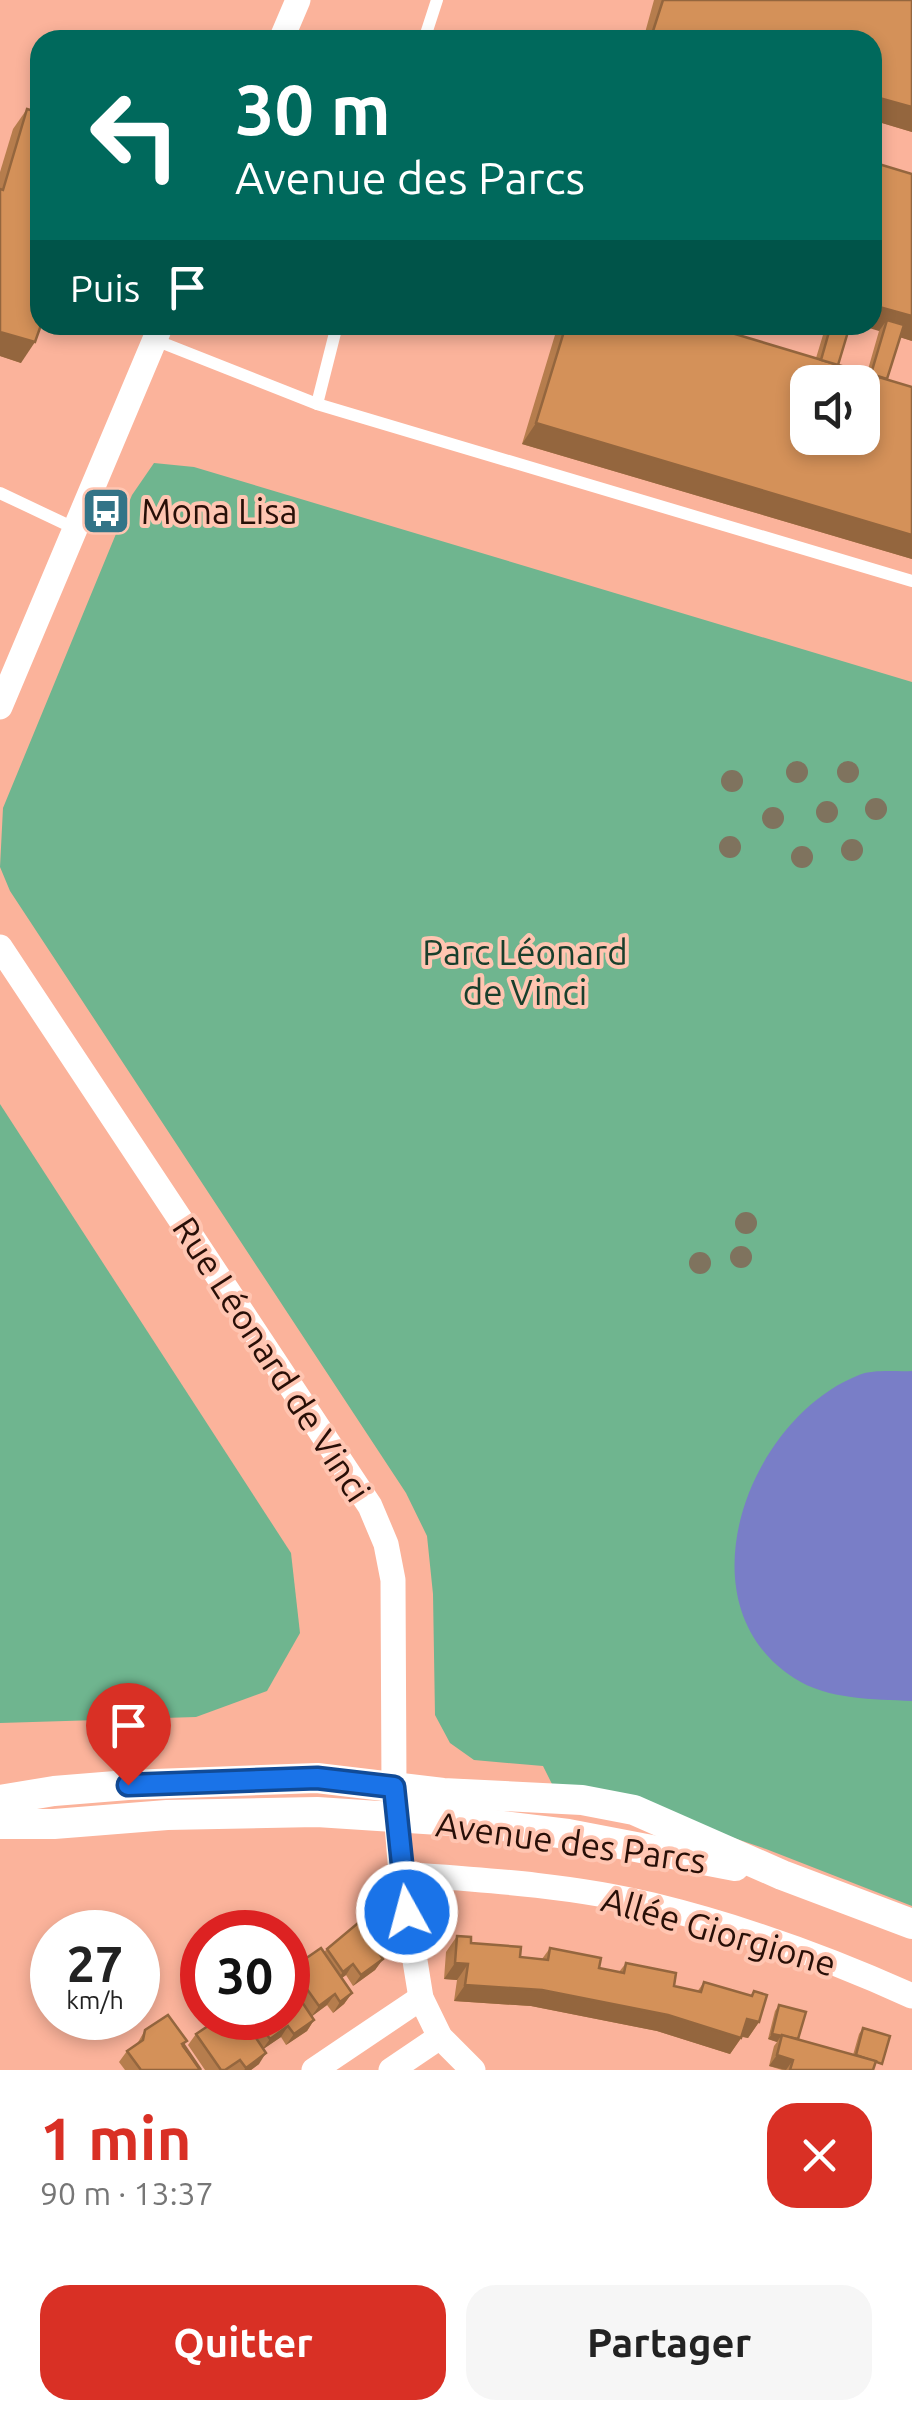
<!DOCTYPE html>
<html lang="fr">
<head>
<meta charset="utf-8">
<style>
	:root { --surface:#fff; --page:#f6f6f6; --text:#222; --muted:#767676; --accent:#d93025 }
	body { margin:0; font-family:Ubuntu,sans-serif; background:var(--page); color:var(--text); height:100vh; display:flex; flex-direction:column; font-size:38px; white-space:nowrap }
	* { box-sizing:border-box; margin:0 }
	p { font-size:32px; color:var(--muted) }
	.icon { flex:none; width:55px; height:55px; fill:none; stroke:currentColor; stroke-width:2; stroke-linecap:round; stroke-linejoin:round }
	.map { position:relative; height:2070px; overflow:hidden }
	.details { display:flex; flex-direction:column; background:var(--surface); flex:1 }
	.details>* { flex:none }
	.guide { position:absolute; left:30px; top:30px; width:852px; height:305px; border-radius:30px; box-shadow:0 5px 15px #0003; background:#00695c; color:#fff; overflow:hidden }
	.controls { position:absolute; left:790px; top:365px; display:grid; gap:20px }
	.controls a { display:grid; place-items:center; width:90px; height:90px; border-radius:20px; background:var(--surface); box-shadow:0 5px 15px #0003; font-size:50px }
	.speed { position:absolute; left:30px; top:1910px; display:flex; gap:20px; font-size:50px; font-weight:700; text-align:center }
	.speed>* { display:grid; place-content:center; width:130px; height:130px; border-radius:50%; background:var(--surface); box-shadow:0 5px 15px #0003; line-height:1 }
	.speed small { font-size:25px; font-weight:400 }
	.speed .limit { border:15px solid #d22; background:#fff; color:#111 }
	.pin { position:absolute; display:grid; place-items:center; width:85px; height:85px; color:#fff; margin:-102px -42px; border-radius:50% 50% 50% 0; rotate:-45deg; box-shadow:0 0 10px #0007 }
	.pin .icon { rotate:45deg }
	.me { position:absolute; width:110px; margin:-55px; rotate:353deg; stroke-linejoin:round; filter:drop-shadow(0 0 8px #0008) }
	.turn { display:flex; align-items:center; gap:35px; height:210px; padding:0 40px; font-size:45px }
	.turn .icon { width:130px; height:130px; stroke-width:2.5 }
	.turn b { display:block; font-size:70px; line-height:85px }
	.then { display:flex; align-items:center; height:95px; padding:0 40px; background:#0003; gap:20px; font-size:38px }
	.round { display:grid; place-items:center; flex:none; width:105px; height:105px; border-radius:30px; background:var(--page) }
	.overview { display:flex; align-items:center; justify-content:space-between; height:170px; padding:0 40px }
	h1 { font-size:60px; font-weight:600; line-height:75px; color:var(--accent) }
	.button { display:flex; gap:20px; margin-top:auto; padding:20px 40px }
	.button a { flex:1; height:115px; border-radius:30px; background:var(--accent); color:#fff; font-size:40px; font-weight:600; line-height:115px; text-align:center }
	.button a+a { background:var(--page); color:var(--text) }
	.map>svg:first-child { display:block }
</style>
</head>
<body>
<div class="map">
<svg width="912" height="2070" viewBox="0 0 912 2070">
	<rect width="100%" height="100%" fill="#fbb39b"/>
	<g fill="#6fb58f">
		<polygon points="154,463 194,467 912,682 912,1906 766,1849 669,1816 552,1784 543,1766 474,1760 450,1743 435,1715 433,1594 427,1536 406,1493 10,891 0,867 3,808 132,495"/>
		<polygon points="0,1104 291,1553 300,1633 267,1691 196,1717 0,1723"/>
	</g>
	<path fill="#797ec7" d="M 912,1371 L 912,1701 C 874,1699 827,1700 794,1678 C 678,1603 749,1418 859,1375 C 875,1369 895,1372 912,1371 Z"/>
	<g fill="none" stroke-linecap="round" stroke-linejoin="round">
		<g stroke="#fff" stroke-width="12">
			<polyline points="424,40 437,0"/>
			<polyline points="155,340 317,404 912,581"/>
			<polyline points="317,404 337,325"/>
			<polyline points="0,493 74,528"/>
		</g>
		<g stroke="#fff" stroke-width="25">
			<polyline points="281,40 298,0"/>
			<polyline points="0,707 161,325"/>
			<polyline points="0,947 370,1506 386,1544 393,1580 394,1787 401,1874 421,1998 440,2037 473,2070"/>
			<path d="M 401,1874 C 484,1880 571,1885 652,1905 C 742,1927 828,1958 912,1996"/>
			<polyline points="314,2070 421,1998"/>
			<polyline points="391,2070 440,2037"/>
		</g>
		<g stroke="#fff" stroke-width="30">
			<polyline points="0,1800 54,1791 128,1785 317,1778 443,1793 582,1800 634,1810 782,1875 912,1924"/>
			<polyline points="0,1824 54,1824 167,1815 317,1812 470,1822 568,1834 735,1866"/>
		</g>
	</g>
	<g fill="#7f735e">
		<circle cx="797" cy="772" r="11"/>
		<circle cx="848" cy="772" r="11"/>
		<circle cx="732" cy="781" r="11"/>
		<circle cx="876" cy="809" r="11"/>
		<circle cx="827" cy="812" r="11"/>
		<circle cx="773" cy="818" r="11"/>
		<circle cx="730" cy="847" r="11"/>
		<circle cx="852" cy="850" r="11"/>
		<circle cx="802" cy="857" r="11"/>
		<circle cx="746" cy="1223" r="11"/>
		<circle cx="741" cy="1257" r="11"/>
		<circle cx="700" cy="1263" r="11"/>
	</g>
	<g fill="#b67d4d">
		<polygon points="654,0 912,0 912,132 872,120 872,40 643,40"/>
		<polygon points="27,109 21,363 0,356 0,172 13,129"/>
		<polygon points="872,162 912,341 900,337 887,379 912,387 912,559 522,444 558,325 705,325 816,358 826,325 850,325 838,365 867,373 879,331"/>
		<polygon points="457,1936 471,1943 520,1957 542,1959 550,1948 599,1968 619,1972 626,1963 674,1986 697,1992 704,1982 750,1996 754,1991 759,2022 748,2038 742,2037 730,2054 657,2031 531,2006 454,2001 457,1980 444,1979 446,1952"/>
		<polygon points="327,1949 383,1959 375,1970 353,1986 346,1975 342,1978 352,1993 344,2004 333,2013 327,2005 312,2016 314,2020 307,2031 286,2045 281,2037 263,2049 259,2064 251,2070 205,2070 188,2045 196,2034 240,2036 248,2030 240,2018 288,2018 297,1996 288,1983 288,1975 292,1968 324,1952"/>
		<polygon points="779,2005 798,2039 853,2055 859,2034 863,2028 873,2070 782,2070 769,2066 774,2046 777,2042 768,2039 775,2011"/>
		<polygon points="145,2030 187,2041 183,2046 201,2070 125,2070 119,2062 127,2051 137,2044"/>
	</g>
	<g fill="#94663e">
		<polygon points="653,31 683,40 647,40"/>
		<polygon points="872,96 912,107 912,132 872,120"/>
		<polygon points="872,305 912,316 912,341 883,332 887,320 879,331 859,325 872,325"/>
		<polygon points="0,332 35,342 21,363 0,356"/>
		<polygon points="536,423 912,535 912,559 522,444"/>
		<polygon points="383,1959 375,1970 353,1986 361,1975"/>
		<polygon points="455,1963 468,1964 457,1980 444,1979"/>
		<polygon points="353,1964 346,1975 335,1983 343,1972"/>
		<polygon points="465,1985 542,1990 668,2015 741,2038 730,2054 657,2031 531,2006 454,2001"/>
		<polygon points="352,1993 344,2004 333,2013 340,2002"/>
		<polygon points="335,1994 327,2005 311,2017 319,2006"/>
		<polygon points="747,2019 759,2022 748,2038 736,2035"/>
		<polygon points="314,2020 307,2031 286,2045 294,2034"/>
		<polygon points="288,2026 281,2037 262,2050 270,2039"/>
		<polygon points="772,2034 781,2036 777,2042 768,2039"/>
		<polygon points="266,2053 259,2064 251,2070 244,2070"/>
		<polygon points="777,2055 793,2060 786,2070 769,2066"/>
	</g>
	<g fill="#d49159" stroke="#94663e" stroke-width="2.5" fill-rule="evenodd">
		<polygon points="663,0 912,0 912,107 872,96 872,40 683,40 653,31"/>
		<polygon points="27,109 40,113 41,325 35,342 0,332 0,189 3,190"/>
		<polygon points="872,162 912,174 912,316 872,305"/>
		<polygon points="887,320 904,325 887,379 871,374"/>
		<path d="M 566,325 L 705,325 L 912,387 L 912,535 L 536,423 ZM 808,382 L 862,382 L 862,438 L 808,438 Z"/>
		<polygon points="831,325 850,325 838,365 821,360"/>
		<polygon points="358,1923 383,1959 361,1975 353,1964 343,1972 327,1949"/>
		<polygon points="457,1936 471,1937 471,1943 521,1947 520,1957 548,1960 550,1948 601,1958 599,1968 624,1973 626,1963 676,1973 674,1986 701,1992 704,1982 752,1996 754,1991 767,1995 759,2022 747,2019 741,2038 668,2015 542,1990 465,1985 468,1964 455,1963"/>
		<polygon points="321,1948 352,1993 340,2002 335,1994 319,2006 292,1968"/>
		<polygon points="298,1996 314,2020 294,2034 288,2026 270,2039 255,2018 288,2018 288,2002"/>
		<polygon points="779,2005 806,2012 798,2039 772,2034"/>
		<polygon points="168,2015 187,2041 182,2044 200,2070 141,2070 127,2051 143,2040 145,2030"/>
		<polygon points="220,2018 227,2018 240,2036 250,2029 266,2053 246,2068 240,2060 225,2070 221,2070 196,2034"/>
		<polygon points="863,2028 890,2036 882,2064 856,2055"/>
		<polygon points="782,2035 876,2061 873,2070 790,2070 793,2060 777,2055"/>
		<polygon points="184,2045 201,2070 183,2046"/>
	</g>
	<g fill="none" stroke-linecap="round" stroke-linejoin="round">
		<g stroke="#114b97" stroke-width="25">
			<polyline id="route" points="128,1785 317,1778 394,1787 407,1912"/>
		</g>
		<use href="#route" stroke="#1a73e8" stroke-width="18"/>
	</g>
	<defs>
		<g id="bus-square" transform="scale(2.5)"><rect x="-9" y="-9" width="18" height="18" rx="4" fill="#337487" stroke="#ffc5b1"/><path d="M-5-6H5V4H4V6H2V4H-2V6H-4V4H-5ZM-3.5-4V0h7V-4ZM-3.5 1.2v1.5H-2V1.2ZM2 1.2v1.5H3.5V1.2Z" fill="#fff"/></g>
	</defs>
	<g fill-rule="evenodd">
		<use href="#bus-square" x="106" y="511"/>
	</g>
	<g text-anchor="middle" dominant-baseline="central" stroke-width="8" stroke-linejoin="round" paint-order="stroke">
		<g font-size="35" fill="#280f07" stroke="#ffc5b1" text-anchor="start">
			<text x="141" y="511">Mona Lisa</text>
		</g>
		<g font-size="35" fill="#193f2c" stroke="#ffc5b1">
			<text x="525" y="952">Parc Léonard<tspan x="525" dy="40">de Vinci</tspan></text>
		</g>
		<g font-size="35" fill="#280f07" stroke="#ffc5b1">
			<text transform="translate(272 1359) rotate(57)">Rue Léonard de Vinci</text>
			<text transform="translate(571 1842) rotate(8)">Avenue des Parcs</text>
			<text transform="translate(719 1931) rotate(16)">Allée Giorgione</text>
		</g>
	</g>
</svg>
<div class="controls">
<a><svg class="icon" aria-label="sound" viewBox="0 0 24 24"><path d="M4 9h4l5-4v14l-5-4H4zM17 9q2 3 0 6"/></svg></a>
</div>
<div class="speed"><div>27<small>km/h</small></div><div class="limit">30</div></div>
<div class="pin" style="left:128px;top:1785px;background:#d93025"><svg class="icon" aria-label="arrive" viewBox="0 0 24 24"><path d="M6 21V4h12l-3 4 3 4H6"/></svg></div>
<svg class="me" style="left:407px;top:1912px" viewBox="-20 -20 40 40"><circle r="17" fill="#1a73e8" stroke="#fff" stroke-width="3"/><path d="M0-11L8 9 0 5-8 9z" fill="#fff"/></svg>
<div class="guide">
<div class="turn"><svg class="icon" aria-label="left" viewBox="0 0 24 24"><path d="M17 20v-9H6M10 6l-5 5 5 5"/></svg><div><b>30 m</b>Avenue des Parcs</div></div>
<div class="then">Puis<svg class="icon" aria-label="arrive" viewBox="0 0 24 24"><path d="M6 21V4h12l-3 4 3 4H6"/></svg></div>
</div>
</div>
<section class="details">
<div class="overview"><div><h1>1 min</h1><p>90 m · 13:37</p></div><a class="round" style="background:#d93025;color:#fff"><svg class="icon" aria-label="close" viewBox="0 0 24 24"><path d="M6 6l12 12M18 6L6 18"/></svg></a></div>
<div class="button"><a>Quitter</a><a>Partager</a></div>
</section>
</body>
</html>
